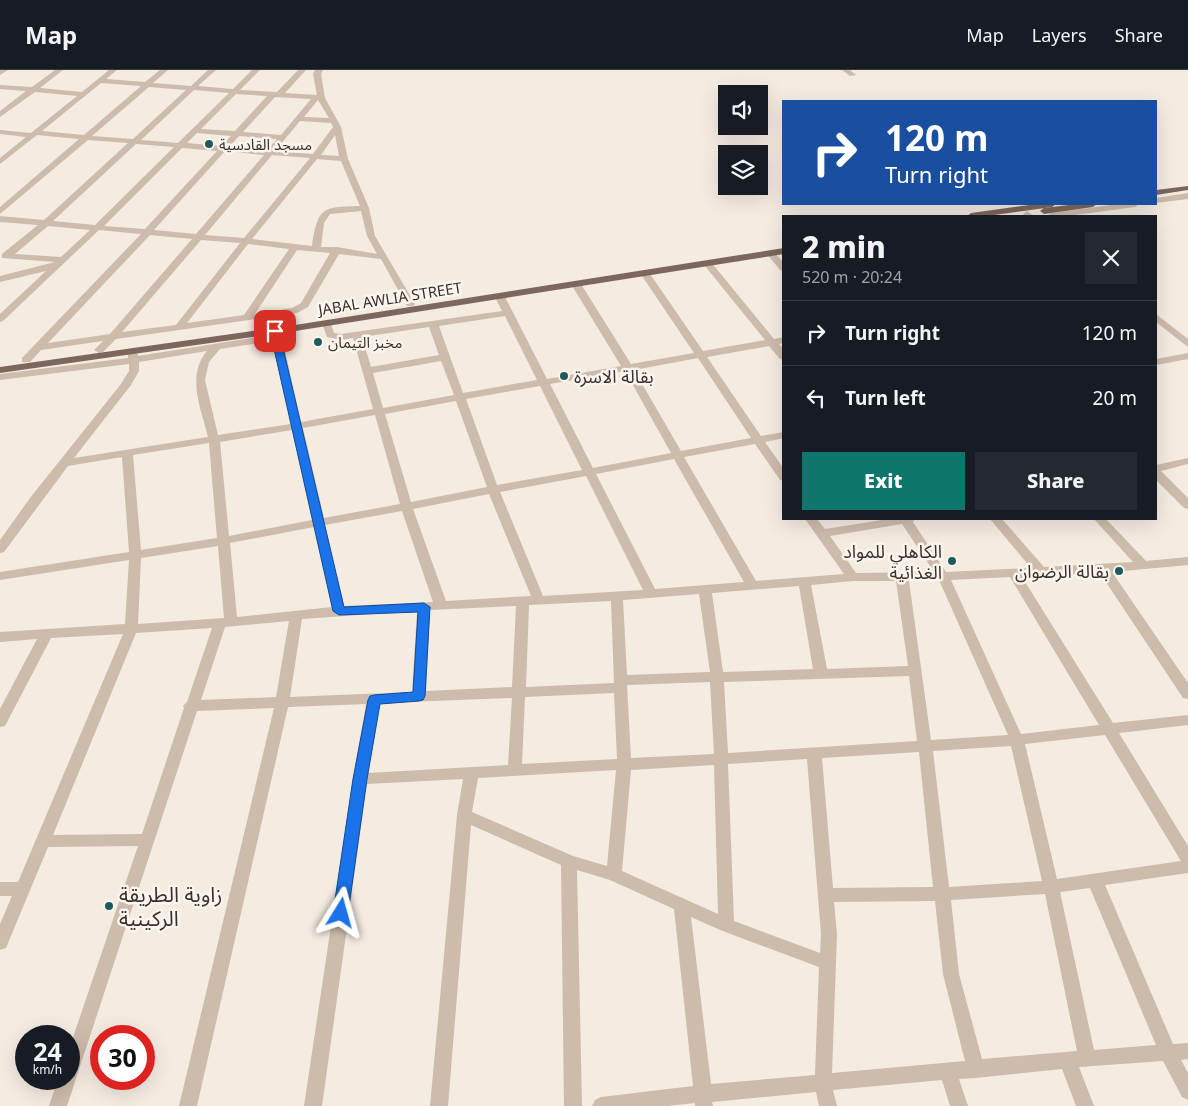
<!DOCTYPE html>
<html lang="en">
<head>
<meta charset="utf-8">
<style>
	:root { --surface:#171b24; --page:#242831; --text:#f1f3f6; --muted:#9ea1a6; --line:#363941; --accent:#0f766e }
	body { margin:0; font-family:"Noto Sans","Noto Sans Arabic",sans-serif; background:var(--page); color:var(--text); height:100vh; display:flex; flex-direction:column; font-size:19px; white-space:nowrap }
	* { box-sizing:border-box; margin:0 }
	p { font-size:16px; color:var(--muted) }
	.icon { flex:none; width:28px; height:28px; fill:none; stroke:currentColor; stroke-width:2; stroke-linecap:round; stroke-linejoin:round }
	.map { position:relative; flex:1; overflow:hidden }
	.sheet { position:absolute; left:782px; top:145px; width:375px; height:305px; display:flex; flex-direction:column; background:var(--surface); border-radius:0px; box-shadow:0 5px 20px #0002 }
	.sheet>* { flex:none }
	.guide { position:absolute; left:782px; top:30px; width:375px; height:105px; border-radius:0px; box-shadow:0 5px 20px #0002; background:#1a4fa0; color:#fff; overflow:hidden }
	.controls { position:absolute; left:718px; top:15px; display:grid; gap:10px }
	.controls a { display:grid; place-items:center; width:50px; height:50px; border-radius:0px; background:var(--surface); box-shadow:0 5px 20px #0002; font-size:25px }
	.speed { position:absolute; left:15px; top:955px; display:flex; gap:10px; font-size:25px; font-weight:700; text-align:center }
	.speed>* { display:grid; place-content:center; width:65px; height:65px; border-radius:50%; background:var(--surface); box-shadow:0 5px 20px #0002; line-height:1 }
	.speed small { font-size:12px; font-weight:400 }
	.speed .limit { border:8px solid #d22; background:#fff; color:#111 }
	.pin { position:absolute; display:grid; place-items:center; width:42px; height:42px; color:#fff; margin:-21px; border-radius:10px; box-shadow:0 2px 8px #0006 }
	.me { position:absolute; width:55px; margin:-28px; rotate:8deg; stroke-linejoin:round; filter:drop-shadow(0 0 4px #0008) }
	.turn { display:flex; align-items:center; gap:18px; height:105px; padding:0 20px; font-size:22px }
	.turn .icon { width:65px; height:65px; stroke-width:2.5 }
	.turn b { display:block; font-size:35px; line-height:42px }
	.round { display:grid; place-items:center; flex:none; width:52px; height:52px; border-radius:0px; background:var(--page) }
	.summary { display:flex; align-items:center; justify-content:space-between; height:85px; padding:0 20px }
	h1 { font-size:30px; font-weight:800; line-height:38px }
	.button { display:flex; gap:10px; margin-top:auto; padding:10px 20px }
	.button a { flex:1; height:58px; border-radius:0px; background:var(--accent); color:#fff; font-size:20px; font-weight:800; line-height:58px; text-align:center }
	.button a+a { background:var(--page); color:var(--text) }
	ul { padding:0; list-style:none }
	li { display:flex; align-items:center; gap:15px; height:65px; padding:0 20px; border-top:1px solid var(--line) }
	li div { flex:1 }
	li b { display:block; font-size:19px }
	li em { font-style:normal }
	header { display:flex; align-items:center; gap:30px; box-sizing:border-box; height:70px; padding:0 25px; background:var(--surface); border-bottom:1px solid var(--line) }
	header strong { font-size:24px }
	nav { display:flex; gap:28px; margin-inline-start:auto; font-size:18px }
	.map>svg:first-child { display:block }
</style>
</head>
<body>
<header>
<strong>Map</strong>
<nav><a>Map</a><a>Layers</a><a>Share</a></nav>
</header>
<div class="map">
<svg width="1188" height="1036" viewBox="0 0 1188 1036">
	<rect width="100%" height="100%" fill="#f4ebe1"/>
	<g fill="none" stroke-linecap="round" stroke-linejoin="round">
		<g fill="#cdbbac" fill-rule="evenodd">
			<polygon points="0,0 8,0 0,5"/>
			<path d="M 55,0 L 63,0 L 40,18 L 82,22 L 109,0 L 117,0 L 106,9 L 145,12 L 160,0 L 168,0 L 153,13 L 191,16 L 208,0 L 216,0 L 198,16 L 233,19 L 252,0 L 260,0 L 240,20 L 277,22 L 298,0 L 306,0 L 285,23 L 317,25 L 313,4 L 315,0 L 323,0 L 321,4 L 325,28 L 341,57 L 348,89 L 369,138 L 375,166 L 415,234 L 413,236 L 407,236 L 381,189 L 339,184 L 308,237 L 297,243 L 116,269 L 103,282 L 99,283 L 94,280 L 103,271 L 41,280 L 30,292 L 22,292 L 22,288 L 141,164 L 99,160 L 3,251 L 0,252 L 0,244 L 46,201 L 0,212 L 0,206 L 55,192 L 2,188 L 2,184 L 38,155 L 0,152 L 0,146 L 44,150 L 128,73 L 88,70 L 0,144 L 0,137 L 79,69 L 37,65 L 0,94 L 0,88 L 26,67 L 0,64 L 0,60 L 31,63 L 77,26 L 35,22 L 0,47 L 0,41 L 26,21 L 0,19 L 0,15 L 32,17 ZM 101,13 L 141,16 L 84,65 L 42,61 ZM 149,17 L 186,20 L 133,69 L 92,66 ZM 194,20 L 229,23 L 178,73 L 141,70 ZM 236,24 L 267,26 L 235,61 L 201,59 ZM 275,27 L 311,29 L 281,65 L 243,62 ZM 318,30 L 329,48 L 304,47 ZM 300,51 L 331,53 L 333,57 L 313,84 L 275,81 ZM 197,63 L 231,66 L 221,76 L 187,73 ZM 335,65 L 339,86 L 321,85 ZM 239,66 L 277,69 L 267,80 L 229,77 ZM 136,74 L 174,77 L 95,155 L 53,151 ZM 182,78 L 217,81 L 145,159 L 104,156 ZM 225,81 L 264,85 L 196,164 L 154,160 ZM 272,85 L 310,88 L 244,168 L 205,165 ZM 317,89 L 341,91 L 360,136 C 322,137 318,137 312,176 L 252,169 ZM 361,141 L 367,166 L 377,184 L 337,177 L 321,177 L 324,153 L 330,144 ZM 48,156 L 90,160 L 61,187 L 15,184 ZM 150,165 L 192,169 L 110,264 L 48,273 ZM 201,170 L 240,173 L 176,255 L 122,262 ZM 248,174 L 289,179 L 244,245 L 187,253 ZM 297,180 L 330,183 L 301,233 L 292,238 L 255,244 Z"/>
			<polygon points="842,0 850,0 856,5 850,6"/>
			<polygon points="1188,123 1188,129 1156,133 1156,128"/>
			<polygon points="1119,134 1139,134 1135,137 1067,146 1047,146 1051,143"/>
			<polygon points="1027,141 1034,146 1025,146 1023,144"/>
			<polygon points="770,180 773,181 784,193 784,202 781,201 766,183"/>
			<path d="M 708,191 L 711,192 L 774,269 L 784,267 L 784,273 L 779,274 L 784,280 L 784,290 L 780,289 L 769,276 L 707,287 L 761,366 L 784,362 L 784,368 L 765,372 L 784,399 L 784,411 L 780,410 L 755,374 L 684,387 L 756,511 L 844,504 L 805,449 L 817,449 L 825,459 L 888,449 L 915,449 L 913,452 L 946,502 L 1031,498 L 990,449 L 1002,449 L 1044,497 L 1133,492 L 1094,449 L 1106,449 L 1146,491 L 1188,487 L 1188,495 L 1112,502 L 1188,613 L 1188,629 L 1183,628 L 1100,503 L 1022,507 L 1113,653 L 1188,645 L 1188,655 L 1119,663 L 1188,776 L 1188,803 L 1105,815 L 1173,974 L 1188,973 L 1188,989 L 1181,990 L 1188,1003 L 1188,1030 L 1182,1027 L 1163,991 L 1079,997 L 1094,1036 L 1076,1036 L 1062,999 L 976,1008 L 959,1009 L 968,1036 L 950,1036 L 942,1010 L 833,1020 L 837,1036 L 819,1036 L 816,1022 L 712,1032 L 713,1036 L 695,1036 L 695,1033 L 667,1036 L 592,1036 L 595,1030 L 601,1027 L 693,1016 L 674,839 L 610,810 L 577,800 L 582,1036 L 564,1036 L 561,795 L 471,755 L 448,1036 L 430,1036 L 457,745 L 463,709 L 367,714 L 322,1036 L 304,1036 L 353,709 L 366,634 L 288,637 L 197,1036 L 179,1036 L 274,638 L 197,641 L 67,1036 L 49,1036 L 58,1009 L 69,1009 L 69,979 L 138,776 L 48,777 L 8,873 L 6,878 L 0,880 L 0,854 L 12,826 L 0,826 L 0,812 L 18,812 L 123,564 L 51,568 L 5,656 L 0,657 L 0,639 L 37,569 L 0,572 L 0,562 L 125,554 L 129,490 L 0,510 L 0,502 L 129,482 L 122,387 L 68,396 L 4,482 L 0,483 L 0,470 L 30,428 L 121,314 L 129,301 L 129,294 L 0,310 L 0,304 L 128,288 L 128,282 L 133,279 L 137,280 L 138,286 L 271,265 L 270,261 L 275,258 L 278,259 L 282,267 L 301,352 L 373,339 L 353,268 L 341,270 L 327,267 L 322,253 L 324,251 L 330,251 L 334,263 L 341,264 L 502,241 L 495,227 L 500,224 L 505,227 L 547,309 L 621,296 L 571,214 L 576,211 L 581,214 L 631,294 L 694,283 L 640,203 L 645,200 L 648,201 L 703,281 L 765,270 L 705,196 L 705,192 ZM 505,246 L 537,310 L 463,323 L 439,256 ZM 429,257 L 439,285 L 371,297 L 362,267 ZM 272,271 L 291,354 L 218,365 L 205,310 L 209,292 L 220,279 ZM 207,281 C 186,306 201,338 208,367 L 74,388 L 131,315 L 139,301 L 139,292 ZM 698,288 L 751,368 L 681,381 L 634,300 ZM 441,291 L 454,325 L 383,338 L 373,303 ZM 625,301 L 671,383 L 593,398 L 550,314 ZM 540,316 L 582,400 L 497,415 L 466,329 ZM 456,331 L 487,417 L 411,432 L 385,344 ZM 375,345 L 400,434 L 324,448 L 303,358 ZM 292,360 L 312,450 L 229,466 L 220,372 ZM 209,373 L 217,468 L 141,480 L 133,385 ZM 674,389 L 744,512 L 655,519 L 596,404 ZM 586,406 L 643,520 L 543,526 L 500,422 ZM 489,424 L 531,526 L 446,531 L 413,439 ZM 402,441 L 433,532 L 344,536 L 325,455 ZM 902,454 L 934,502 L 856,503 L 830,466 ZM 314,457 L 332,537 L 237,547 L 230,473 ZM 218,476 L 224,548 L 138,554 L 141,488 ZM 1010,507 L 1099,655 L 1021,664 L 951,510 ZM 939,510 L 1008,665 L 931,670 L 909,511 ZM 853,511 L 896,511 L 908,596 L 827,599 L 811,515 ZM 799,516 L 813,599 L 723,602 L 712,523 ZM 699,524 L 710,602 L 627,605 L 623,530 ZM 611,531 L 614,613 L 526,617 L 529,535 ZM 516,536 L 512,617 L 426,621 L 430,540 ZM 417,541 L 412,622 L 290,627 L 302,549 ZM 289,551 L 276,627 L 201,630 L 225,557 ZM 212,558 L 187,632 L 183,636 L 184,638 L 142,764 L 53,765 L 136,563 ZM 909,606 L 917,671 L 728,683 L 724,612 ZM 710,612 L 714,684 L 631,688 L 627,615 ZM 614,623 L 617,689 L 522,694 L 525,627 ZM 512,628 L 508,695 L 368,703 L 380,633 ZM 1105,665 L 1181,791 L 1057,809 L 1025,674 ZM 1011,676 L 1042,811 L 949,817 L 933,681 ZM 919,682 L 933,817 L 833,818 L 822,688 ZM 807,689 L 821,864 L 820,883 L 734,851 L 728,694 ZM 714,695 L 718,844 L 622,801 L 631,700 ZM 616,700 L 607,796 L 573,786 L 472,742 L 478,708 ZM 1090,818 L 1156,975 L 1094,980 L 1060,822 ZM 1045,824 L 1077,981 L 982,989 L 959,904 L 951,830 ZM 935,831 L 943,904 L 965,991 L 832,1003 L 837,864 L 834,832 ZM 691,847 L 720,860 L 819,897 L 815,1005 L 711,1014 Z"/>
			<polygon points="1156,244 1188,269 1188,277 1156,252"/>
			<polygon points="1188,283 1188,289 1156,295 1156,289"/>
			<polygon points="1188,388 1188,394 1161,401 1188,428 1188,439 1184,438 1156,410 1156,395"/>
		</g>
		<g fill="#7d675c" fill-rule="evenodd">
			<polygon points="1188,116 1188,120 1156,125 1156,120"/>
			<polygon points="1037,134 1056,134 1052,137 987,146 967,146 971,143"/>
			<polygon points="1077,134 1097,134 1093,137 1044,144 1040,141 1044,138"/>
			<polygon points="784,178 784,184 295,261 0,303 0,297 295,255"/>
		</g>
	</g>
	<polygon fill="#1a73e8" stroke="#114b97" points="272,259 278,259 279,261 344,537 424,533 430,537 425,626 423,630 419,631 380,634 367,709 348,843 346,848 341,850 336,848 333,843 353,709 368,630 370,626 374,625 413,622 418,542 339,545 333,541 270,261"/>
	<g fill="#1f5a5e" stroke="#fbf5ee" stroke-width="2">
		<circle cx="209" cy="74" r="5"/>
		<circle cx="318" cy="272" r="5"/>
		<circle cx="564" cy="306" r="5"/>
		<circle cx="952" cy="491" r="5"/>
		<circle cx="1119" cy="501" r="5"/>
		<circle cx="109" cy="836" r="5"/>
	</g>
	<g text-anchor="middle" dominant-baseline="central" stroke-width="5" stroke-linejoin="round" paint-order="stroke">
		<g font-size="15" fill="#3b302b" stroke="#fbf5ee" text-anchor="start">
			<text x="219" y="74">مسجد القادسية</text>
			<text x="328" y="272">مخبز التيمان</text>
		</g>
		<g font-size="15" fill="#3b302b" stroke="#fbf5ee">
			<text transform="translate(390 228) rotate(-9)">JABAL AWLIA STREET</text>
		</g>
		<g font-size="18" fill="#3b302b" stroke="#fbf5ee" text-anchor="end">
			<text x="574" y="306" text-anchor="start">بقالة الاسرة</text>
			<text x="942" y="481">الكاهلي للمواد<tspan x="942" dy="21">الغذائية</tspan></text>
			<text x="1109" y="501">بقالة الرضوان</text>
		</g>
		<g font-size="21" fill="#3b302b" stroke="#fbf5ee" text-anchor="start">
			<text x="119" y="824">زاوية الطريقة<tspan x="119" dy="24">الركينية</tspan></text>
		</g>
	</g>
</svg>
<div class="controls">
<a><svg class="icon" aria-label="sound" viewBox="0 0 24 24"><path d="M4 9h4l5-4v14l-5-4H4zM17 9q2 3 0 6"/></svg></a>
<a><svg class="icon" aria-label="layers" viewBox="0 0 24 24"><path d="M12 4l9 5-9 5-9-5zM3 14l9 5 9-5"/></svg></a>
</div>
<div class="speed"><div>24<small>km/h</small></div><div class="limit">30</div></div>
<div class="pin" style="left:275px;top:261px;background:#d93025"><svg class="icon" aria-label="arrive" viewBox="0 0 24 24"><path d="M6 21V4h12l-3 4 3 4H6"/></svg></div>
<svg class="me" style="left:341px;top:843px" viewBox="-20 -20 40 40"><path d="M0-17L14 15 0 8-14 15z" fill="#1a73e8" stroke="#fff" stroke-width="4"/></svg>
<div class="guide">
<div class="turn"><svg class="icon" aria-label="right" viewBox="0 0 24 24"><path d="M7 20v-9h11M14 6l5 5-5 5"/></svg><div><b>120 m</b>Turn right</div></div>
</div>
<section class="sheet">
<div class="summary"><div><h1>2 min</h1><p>520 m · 20:24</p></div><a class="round"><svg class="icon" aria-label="close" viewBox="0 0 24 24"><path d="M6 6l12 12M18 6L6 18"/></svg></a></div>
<ul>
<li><svg class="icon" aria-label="right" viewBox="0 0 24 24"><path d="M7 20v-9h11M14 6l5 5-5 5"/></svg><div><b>Turn right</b></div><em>120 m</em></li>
<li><svg class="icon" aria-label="left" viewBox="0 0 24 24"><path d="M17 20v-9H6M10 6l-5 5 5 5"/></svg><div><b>Turn left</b></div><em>20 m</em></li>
</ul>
<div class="button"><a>Exit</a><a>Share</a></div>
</section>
</div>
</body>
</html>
